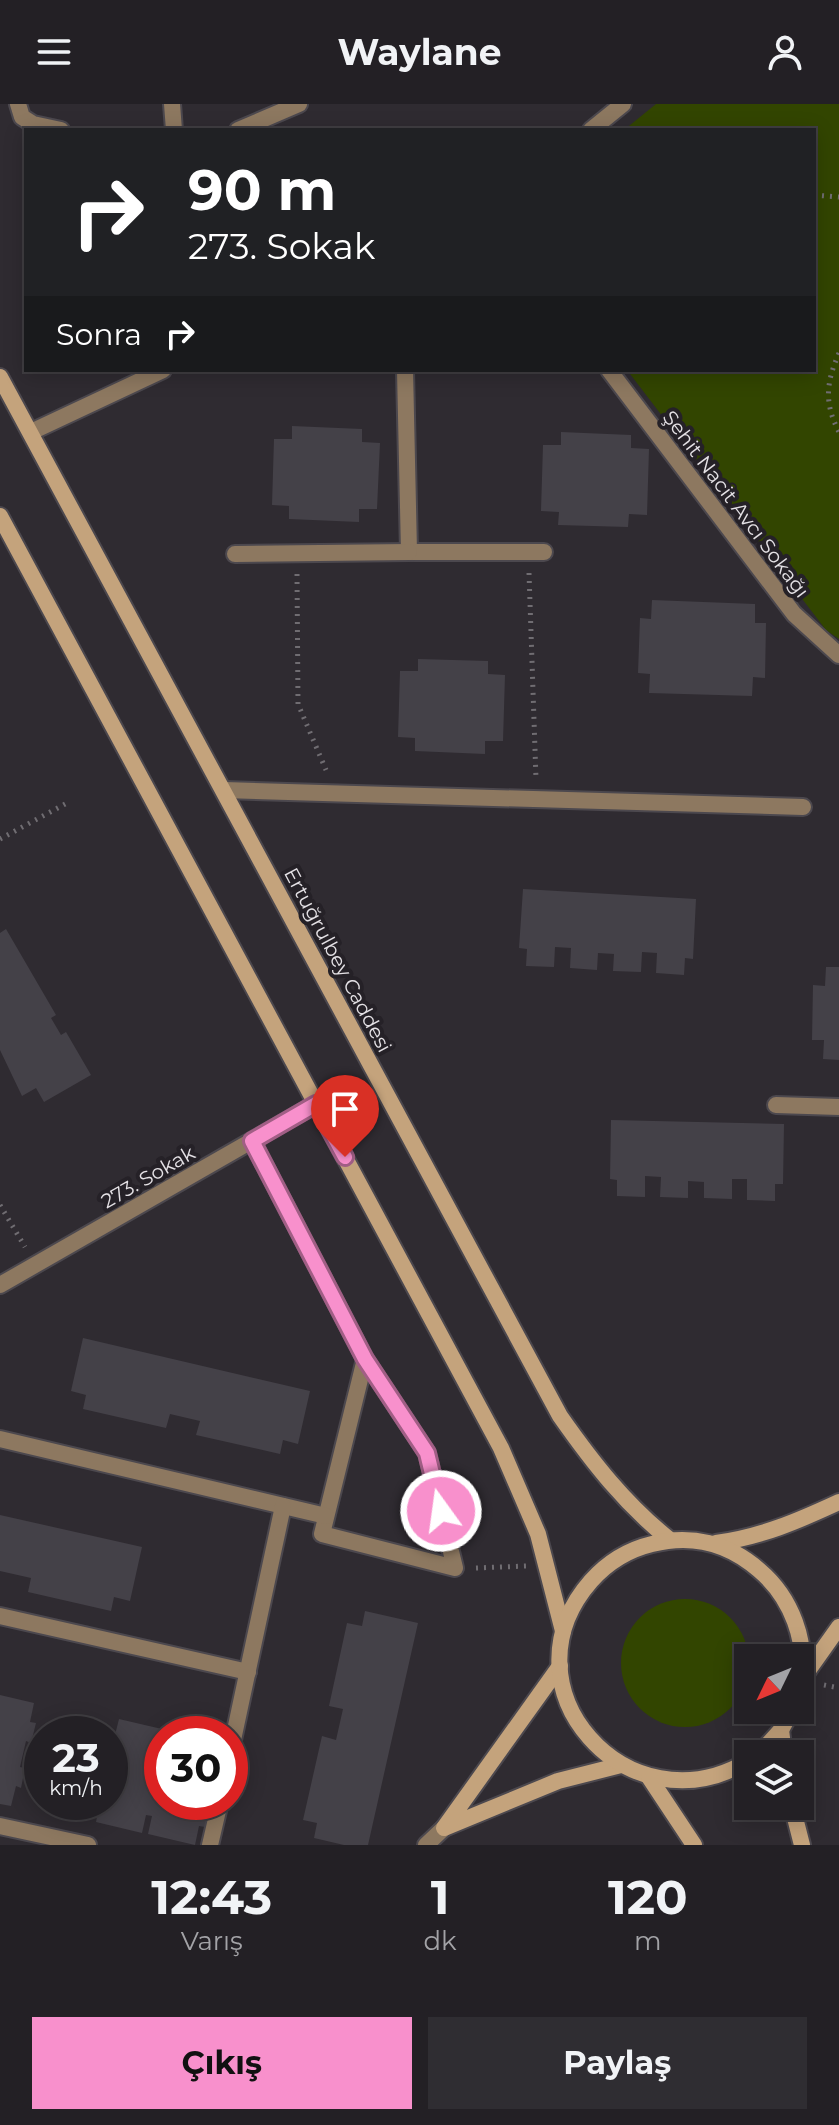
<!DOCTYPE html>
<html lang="tr">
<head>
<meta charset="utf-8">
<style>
	:root { --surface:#232025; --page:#2f2d32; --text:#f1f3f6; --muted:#a3a3a7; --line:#403e42; --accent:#f890cc }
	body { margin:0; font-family:Montserrat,sans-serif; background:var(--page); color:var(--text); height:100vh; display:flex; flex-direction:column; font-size:30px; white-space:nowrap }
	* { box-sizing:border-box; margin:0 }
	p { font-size:26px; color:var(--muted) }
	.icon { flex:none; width:44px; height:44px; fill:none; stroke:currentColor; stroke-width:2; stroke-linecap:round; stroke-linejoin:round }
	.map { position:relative; height:1741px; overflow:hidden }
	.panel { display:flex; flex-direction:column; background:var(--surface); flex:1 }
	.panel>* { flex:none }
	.banner { position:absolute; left:24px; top:24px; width:792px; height:244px; border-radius:0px; box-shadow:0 4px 20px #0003,0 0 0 2px var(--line); background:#202124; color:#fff; overflow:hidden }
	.needle { width:52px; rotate:227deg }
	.buttons { position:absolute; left:734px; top:1540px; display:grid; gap:16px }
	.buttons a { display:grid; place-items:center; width:80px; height:80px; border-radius:0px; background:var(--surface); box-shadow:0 4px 20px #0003,0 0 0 2px var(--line); font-size:40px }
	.speed { position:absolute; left:24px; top:1612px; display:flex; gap:16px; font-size:40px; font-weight:700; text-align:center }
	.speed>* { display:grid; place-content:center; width:104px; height:104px; border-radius:50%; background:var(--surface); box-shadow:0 4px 20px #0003,0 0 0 2px var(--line); line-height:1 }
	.speed small { font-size:20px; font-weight:400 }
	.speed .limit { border:12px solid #d22; background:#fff; color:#111 }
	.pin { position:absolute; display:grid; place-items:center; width:68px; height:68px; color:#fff; margin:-82px -34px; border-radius:50% 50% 50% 0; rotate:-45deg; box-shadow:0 0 8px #0007 }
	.pin .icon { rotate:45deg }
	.me { position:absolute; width:88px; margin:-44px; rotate:346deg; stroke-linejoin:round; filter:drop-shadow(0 0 6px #0008) }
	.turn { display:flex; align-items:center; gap:28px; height:168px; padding:0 32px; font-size:36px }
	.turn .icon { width:104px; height:104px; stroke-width:2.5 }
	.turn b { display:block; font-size:56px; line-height:68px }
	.then { display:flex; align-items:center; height:76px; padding:0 32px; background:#0003; gap:16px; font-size:30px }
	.eta { display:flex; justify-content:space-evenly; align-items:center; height:136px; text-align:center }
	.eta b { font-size:48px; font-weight:700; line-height:56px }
	.primary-button { display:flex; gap:16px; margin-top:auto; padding:16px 32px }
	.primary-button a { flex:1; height:92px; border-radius:0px; background:var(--accent); color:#111; font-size:32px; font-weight:700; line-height:92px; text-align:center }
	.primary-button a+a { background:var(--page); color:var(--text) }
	header { display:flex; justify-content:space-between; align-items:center; height:104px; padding:0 32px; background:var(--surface); font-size:36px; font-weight:700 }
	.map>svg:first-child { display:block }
</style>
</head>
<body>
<header><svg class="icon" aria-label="menu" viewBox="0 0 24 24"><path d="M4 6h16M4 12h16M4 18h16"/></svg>Waylane<svg class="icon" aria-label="person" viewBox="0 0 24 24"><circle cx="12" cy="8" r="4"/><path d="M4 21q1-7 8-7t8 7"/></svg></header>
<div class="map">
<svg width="839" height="1741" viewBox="0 0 839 1741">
	<rect width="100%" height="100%" fill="#2f2b31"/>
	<g fill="#324500">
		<polygon points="656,0 839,0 839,535 826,526 627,266 814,266 814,26 624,26"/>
		<circle cx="685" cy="1559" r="64"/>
	</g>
	<g fill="#444148">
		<polygon points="292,322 362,325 362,338 380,339 377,405 359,405 359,418 289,415 289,402 272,401 274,335 292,335"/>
		<polygon points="561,328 631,331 631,344 649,345 647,411 629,410 628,423 558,421 559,408 541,407 543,341 561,341"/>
		<polygon points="652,496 755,500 755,519 766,519 765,574 753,573 752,592 649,589 650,570 638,569 640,514 651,515"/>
		<polygon points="418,555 488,557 488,570 505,571 503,637 485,637 485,650 415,647 415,634 398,633 400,567 418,567"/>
		<polygon points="523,785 696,795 693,855 685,854 684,871 656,869 657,849 642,848 641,868 613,867 614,850 598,849 597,866 570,864 571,844 555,843 554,863 526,862 527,845 519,844"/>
		<polygon points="6,825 56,911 51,914 61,931 66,928 91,971 44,998 36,984 22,992 0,946 0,829"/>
		<polygon points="826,863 839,863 839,956 823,955 824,936 812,936 813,881 825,882"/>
		<polygon points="611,1016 784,1020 783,1080 775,1080 775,1097 747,1096 747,1075 732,1075 732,1095 704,1094 704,1078 688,1077 688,1094 660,1093 661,1073 645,1072 645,1093 617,1092 617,1076 610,1075"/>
		<polygon points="83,1234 310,1287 298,1340 283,1336 280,1350 196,1331 200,1317 170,1310 166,1324 83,1305 86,1291 71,1287"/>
		<polygon points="0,1411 142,1443 130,1497 114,1493 111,1507 28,1488 31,1474 0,1467"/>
		<polygon points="365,1507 418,1519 368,1741 344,1741 314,1734 317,1719 303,1716 322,1632 336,1636 343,1605 329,1602 347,1519 362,1522"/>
		<polygon points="0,1591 34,1599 30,1618 36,1619 31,1639 26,1637 20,1663 25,1664 21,1684 16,1682 11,1702 0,1700"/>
		<polygon points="119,1615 179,1629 162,1630 162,1698 205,1698 204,1702 209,1703 205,1723 199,1722 195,1741 148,1730 152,1712 146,1711 142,1729 96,1718 100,1698 110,1698 110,1634 114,1635"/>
	</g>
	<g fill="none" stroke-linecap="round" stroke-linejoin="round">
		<g stroke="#4c484e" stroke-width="20">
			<polyline id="service" points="172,0 174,26"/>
		</g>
		<g stroke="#4c484e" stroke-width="20">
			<g id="minor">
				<polyline points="18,0 22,13 33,20 61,26"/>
				<polyline points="238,26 299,0"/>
				<polyline points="591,26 623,0"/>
				<polyline points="405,266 409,448 544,448"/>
				<polyline points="609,266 794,510 839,551"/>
				<polyline points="31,328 163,266"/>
				<polyline points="235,450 409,448"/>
				<polyline points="224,686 803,703"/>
				<polyline points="776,1001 839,1003"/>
				<polyline points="252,1037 365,1255 322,1430 455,1464 427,1349 365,1255"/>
				<polyline points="0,1181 316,1000"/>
				<polyline points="0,1335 326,1412"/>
				<polyline points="0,1512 248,1568"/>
				<polyline points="230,1650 283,1402"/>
				<polyline points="0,1722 88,1741"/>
				<polyline points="210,1741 220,1698"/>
				<polyline points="426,1741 444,1724"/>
			</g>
		</g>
		<g stroke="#4c484e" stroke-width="20">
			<g id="secondary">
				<path d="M 0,273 L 560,1312 C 593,1359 625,1400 670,1436"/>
				<polyline points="0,412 501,1344 538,1430 563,1527"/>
				<path d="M 716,1439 C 761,1433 798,1417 839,1398"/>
				<polyline points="560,1562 444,1724 558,1677 621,1661"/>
				<polyline points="802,1575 839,1523"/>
				<polyline points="781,1626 784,1650"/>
				<polyline points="759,1650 781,1626 792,1606"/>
				<path d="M 748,1657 C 628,1729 498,1583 591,1477 C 607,1459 627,1446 652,1440 C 691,1430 728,1439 759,1466 C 791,1493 809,1538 800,1581"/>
				<polyline points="649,1673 694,1741"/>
				<polyline points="792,1702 802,1741"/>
			</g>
		</g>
		<g stroke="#706d72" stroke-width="5" stroke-dasharray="2 6" stroke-linecap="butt">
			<polyline points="814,91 839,93"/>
			<path d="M 839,249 C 826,279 824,299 839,328"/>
			<polyline points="529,469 536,675"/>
			<polyline points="297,470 298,600 326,666"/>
			<polyline points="0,735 67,699"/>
			<polyline points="0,1101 25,1143"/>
			<polyline points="476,1464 526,1462"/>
			<polyline points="824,1581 839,1584"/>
		</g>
		<use href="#service" stroke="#8d7860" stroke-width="16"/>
		<use href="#minor" stroke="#8d7860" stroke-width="16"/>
		<use href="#secondary" stroke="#c4a37c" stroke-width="16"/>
	</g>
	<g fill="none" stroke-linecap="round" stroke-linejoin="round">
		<g stroke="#a15e85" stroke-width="20">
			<polyline id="route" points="345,1053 316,1000 252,1037 365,1255 427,1349 441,1407"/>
		</g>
		<use href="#route" stroke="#f890cc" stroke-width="14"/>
	</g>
	<g text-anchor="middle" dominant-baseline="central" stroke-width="8" stroke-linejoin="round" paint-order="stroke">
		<g font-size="20" fill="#e5e2e6" stroke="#252127">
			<text transform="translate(736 400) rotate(53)">Şehit Nacit Avcı Sokağı</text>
			<text transform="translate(338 856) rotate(62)">Ertuğrulbey Caddesi</text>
			<text transform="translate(148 1073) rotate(-30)">273. Sokak</text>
		</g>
	</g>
</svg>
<div class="buttons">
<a><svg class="needle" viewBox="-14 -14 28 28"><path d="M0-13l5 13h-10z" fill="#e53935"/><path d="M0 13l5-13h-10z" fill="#a3a3a7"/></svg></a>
<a><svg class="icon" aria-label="layers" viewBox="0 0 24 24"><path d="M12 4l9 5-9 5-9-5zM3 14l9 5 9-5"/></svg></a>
</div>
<div class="speed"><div>23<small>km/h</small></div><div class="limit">30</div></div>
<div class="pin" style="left:345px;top:1053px;background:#d93025"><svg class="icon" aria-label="arrive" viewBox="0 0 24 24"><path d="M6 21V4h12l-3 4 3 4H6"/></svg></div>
<svg class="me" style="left:441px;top:1407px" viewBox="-20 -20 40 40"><circle r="17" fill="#f890cc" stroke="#fff" stroke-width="3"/><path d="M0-11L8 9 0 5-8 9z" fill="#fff"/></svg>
<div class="banner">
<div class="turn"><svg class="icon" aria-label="right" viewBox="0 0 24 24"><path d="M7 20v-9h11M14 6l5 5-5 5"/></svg><div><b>90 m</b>273. Sokak</div></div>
<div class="then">Sonra<svg class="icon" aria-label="right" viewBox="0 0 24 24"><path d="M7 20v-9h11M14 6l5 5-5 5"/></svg></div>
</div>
</div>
<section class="panel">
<div class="eta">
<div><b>12:43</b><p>Varış</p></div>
<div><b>1</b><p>dk</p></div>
<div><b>120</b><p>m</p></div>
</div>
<div class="primary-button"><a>Çıkış</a><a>Paylaş</a></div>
</section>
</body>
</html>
